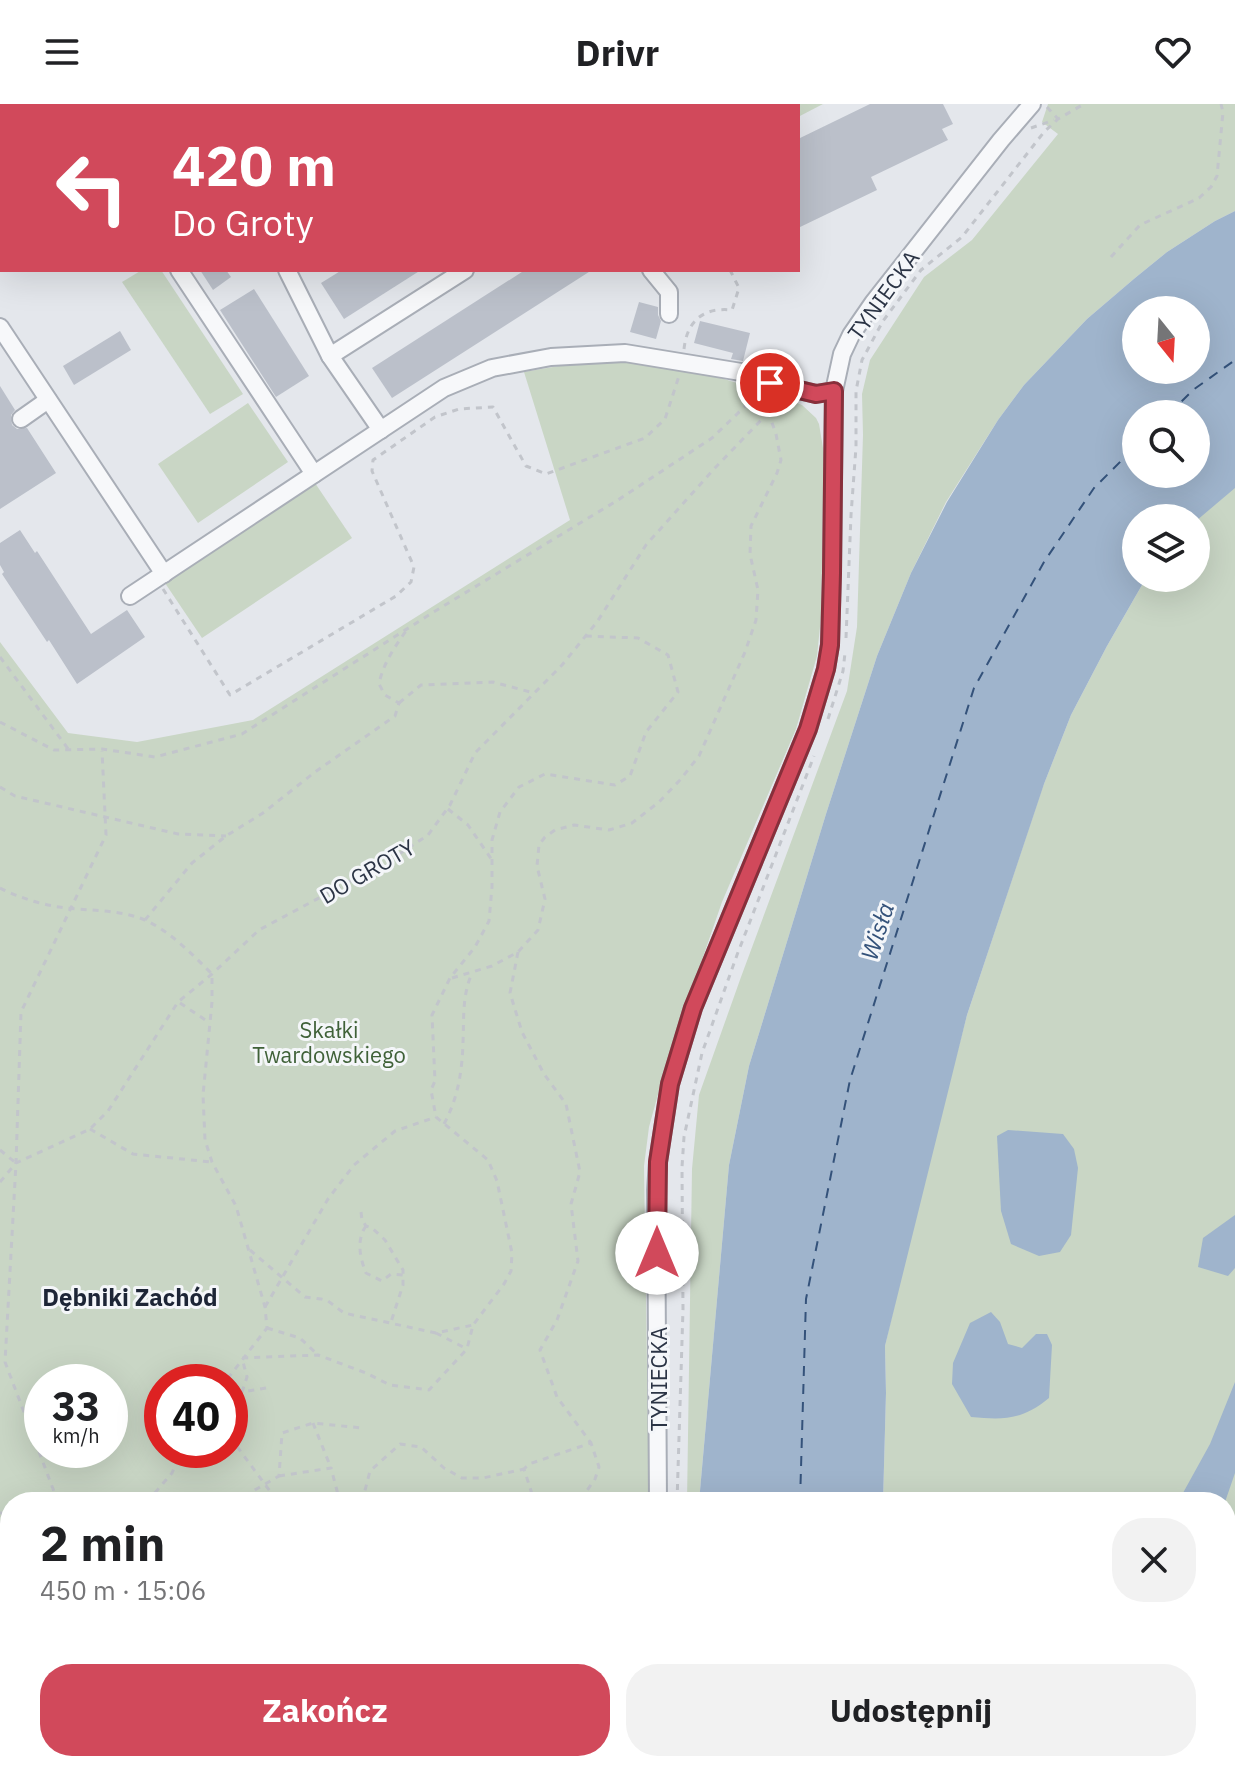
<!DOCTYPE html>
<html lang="pl">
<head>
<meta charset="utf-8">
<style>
	:root { --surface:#fff; --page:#f2f2f2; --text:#202124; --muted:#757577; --accent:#d1495b }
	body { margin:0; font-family:"IBM Plex Sans",sans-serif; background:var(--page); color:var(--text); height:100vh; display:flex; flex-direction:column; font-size:30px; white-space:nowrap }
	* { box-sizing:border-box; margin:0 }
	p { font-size:26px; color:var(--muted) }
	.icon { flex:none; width:44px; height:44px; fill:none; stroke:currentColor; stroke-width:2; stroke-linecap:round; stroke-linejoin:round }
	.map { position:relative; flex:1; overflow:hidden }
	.details { position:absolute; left:0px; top:1388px; width:1236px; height:280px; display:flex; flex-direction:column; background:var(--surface); border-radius:32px 32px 0 0; box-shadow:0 8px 32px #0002 }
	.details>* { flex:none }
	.guide { position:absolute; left:0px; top:0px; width:800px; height:168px; box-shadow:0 8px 32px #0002; background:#d1495b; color:#fff; overflow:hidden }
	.needle { width:52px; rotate:162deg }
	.tools { position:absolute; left:1122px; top:192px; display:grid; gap:16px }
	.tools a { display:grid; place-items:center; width:88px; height:88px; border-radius:50%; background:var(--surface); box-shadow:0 8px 32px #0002; font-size:40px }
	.speed { position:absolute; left:24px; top:1260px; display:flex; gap:16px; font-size:40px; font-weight:700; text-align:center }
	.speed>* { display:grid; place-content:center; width:104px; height:104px; border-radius:50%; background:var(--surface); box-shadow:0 8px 32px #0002; line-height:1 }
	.speed small { font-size:20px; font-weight:400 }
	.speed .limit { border:12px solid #d22; background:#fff; color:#111 }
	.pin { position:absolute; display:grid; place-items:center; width:68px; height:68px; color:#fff; margin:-34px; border:4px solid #fff; border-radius:50%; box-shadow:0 2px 8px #0007 }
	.me { position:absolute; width:88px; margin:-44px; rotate:0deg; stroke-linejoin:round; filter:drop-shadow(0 0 6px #0008) }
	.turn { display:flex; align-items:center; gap:28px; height:168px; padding:0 40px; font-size:36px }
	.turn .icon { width:104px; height:104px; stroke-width:2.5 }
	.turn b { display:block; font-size:56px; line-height:68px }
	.round { display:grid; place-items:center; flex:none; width:84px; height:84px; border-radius:32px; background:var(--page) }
	.overview { display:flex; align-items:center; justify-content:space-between; height:136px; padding:0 40px }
	h1 { font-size:48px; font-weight:700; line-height:60px }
	.cta { display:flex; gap:16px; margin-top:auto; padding:16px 40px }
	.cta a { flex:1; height:92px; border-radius:32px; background:var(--accent); color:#fff; font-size:32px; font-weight:700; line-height:92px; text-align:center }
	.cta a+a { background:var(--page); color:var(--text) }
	header { display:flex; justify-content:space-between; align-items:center; height:104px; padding:0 40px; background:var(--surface); font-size:36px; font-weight:700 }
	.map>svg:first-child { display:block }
</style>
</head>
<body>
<header><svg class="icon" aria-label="menu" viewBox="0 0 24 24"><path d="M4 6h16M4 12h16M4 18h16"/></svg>Drivr<svg class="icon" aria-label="heart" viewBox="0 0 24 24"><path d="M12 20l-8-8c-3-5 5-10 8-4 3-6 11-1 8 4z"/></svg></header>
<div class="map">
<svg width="1235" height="1668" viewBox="0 0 1235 1668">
	<rect width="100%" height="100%" fill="#e4e7ec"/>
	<g fill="#c9d6c5" fill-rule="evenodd">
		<polygon points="673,0 823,0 798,13 798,2 675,2"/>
		<polygon points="1048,0 1235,0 1235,107 1215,117 1167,148 1135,174 1087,215 1024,281 998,316 946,398 911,469 877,552 826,710 749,962 729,1061 699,1398 687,1398 692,1065 699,991 741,873 847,587 857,523 863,331 862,290 870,256 924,173 972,136 1058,30 1042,18"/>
		<polygon points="142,166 161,166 243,290 210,310 122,178"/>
		<path d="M 599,255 C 646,259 692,264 737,279 L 739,276 L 802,301 L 816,314 L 819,320 L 824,350 L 821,513 L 817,552 L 796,625 L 722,798 L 668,954 L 649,1023 L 644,1062 L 649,1398 L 10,1398 L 10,1658 L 203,1658 L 206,1668 L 24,1668 L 0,1656 L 0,538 L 68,629 L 137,638 L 253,616 L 570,416 L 524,268 ZM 42,1278 L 110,1278 L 110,1346 L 42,1346 ZM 162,1278 L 230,1278 L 230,1346 L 162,1346 Z"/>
		<polygon points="248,299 288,358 198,419 158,360"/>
		<polygon points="1235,352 1235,1668 850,1668 852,1658 1226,1658 1226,1398 883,1398 886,1289 885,1242 899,1181 924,1055 955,957 967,911 1042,685 1071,611 1107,542 1146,474 1196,474 1196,414"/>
		<polygon points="315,379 352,434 202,534 165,479"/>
		<polygon points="239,1658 583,1658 578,1668 242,1668"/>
		<polygon points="628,1658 666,1658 665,1668 622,1668"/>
	</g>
	<g fill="#9fb4cc" fill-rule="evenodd">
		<path d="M 1235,107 L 1235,384 L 1196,417 L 1196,414 L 1136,414 L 1136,474 L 1146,474 L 1107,542 L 1071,611 L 1044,680 L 967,911 L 885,1242 L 886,1289 L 883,1398 L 699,1398 L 729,1061 L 749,962 L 826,710 L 877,552 L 911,469 L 947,398 L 998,316 L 1024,281 L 1087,215 L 1135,174 L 1167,148 L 1215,117 ZM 1136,206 L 1196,206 L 1196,266 L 1136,266 ZM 1136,310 L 1196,310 L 1196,370 L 1136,370 Z"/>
		<polygon points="1008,1026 1063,1030 1074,1045 1078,1064 1071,1131 1060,1148 1039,1152 1011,1140 1001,1107 997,1032"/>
		<polygon points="1235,1111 1235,1164 1228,1172 1198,1163 1203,1134"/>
		<path d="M 991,1208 L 1000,1218 L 1008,1240 L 1022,1244 L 1036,1230 L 1047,1230 L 1052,1241 L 1049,1294 C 1022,1316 1005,1316 971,1313 L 952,1280 L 953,1259 L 970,1219 Z"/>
		<polygon points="1235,1278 1235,1369 1225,1398 1178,1398 1210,1340"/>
		<polygon points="666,1658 852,1658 850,1668 665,1668"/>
	</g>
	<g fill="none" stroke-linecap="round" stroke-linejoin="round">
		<polyline stroke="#9fb4cc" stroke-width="4" points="1226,1562 1235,1563"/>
		<g stroke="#34527a" stroke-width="2" stroke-dasharray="10 8" stroke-linecap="butt">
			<polyline points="1169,310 1193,286 1235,256"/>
			<polyline points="800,1398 806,1195 850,976 974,584 1044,458 1094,384 1136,342"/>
			<polyline points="770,1668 772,1658"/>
		</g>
	</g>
	<g fill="#bbc0ca">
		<polygon points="870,0 943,0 953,20 942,25 948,36 871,73 877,86 798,124 798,35"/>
		<polygon points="200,166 226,166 231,173 213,186"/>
		<polygon points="342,166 421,166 344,215 321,179"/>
		<polygon points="525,166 592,166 392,294 372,264"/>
		<polygon points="254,185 309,272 276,293 220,206"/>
		<polygon points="639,198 658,203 658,211 661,217 656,235 630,228"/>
		<polygon points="700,217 750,229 743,257 731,255 733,249 694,239"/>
		<polygon points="120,227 131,246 74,281 63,262"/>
		<polygon points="0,282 15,306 11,311 12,321 17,325 27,324 56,369 0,405"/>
		<polygon points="20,426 35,449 37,447 91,530 127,506 145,533 77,580 49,536 47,538 2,470 4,468 0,461 0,439"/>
	</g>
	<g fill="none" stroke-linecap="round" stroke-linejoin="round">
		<g stroke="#a9aeb7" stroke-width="20">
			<g id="minor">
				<polyline points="181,0 182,2"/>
				<polyline points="305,0 307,2"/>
				<polyline points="66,2 69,0"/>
				<polyline points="0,44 2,42"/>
				<polyline points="179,166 314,370"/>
				<polyline points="287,166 330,252 381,326"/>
				<polyline points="651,166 669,188 669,210"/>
				<polyline points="0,223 164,470"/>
				<polyline points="330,252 465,166"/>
				<polyline points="21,315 48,296"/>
				<polyline points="130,492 444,284 492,264 551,253 625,249 741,268 770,279 816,290 834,287"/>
				<polyline points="658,1398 656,1086 658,1058 670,980 693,904 808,625 826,565 830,541 832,469 834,287 842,250 851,231 873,199 1001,36 1032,0"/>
				<polyline points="0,1662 13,1668"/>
				<polyline points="587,1668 591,1658"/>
			</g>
		</g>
		<g stroke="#c2c5cb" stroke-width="3" stroke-dasharray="6 6" stroke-linecap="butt">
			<polyline points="641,0 643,2"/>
			<polyline points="1047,3 1058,15"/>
			<polyline points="1031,24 1054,16"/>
			<polyline points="1111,153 1140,121 1199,94 1211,83 1217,72 1223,8 1221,0"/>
			<path d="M 684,245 C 687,217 703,203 732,206 L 739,184 L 730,166"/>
			<polyline points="163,485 230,591 396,492 411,478 414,463 372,367 373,356 435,313 459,305 493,303 526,362 546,370 645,334 665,315 679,272"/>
			<polyline points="846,534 851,411 856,343 856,287 862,256 883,217 921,166 962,133 1044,28 1058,15 1084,0"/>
			<polyline points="0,553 69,646"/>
			<polyline points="399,599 421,581 493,578 534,589"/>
			<polyline points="828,615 843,567 845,549"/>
			<polyline points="0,618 54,646 102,645 155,653 242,630 432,509 618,396 712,334 759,289"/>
			<polyline points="0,683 15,692 178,730 226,732"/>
			<polyline points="448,705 468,721 492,756"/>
			<path d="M 0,784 C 18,793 39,800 59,803 C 86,807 119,805 145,816 C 171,828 192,850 212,870 L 212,898 L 203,991 L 205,1036 L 212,1058 L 236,1102 L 265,1203 L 267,1224 L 225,1278"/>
			<path d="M 145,816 L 192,759 L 226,732 L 263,709 L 315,668 L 395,612 L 399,599 L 385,591 L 379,580 C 383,560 394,544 406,527"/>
			<polyline points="518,848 510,889 522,928 544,970 566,1000 580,1068 571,1100 578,1157 557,1216 540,1246 557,1293 591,1339"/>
			<polyline points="452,874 492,862 518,848 538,826 545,795 537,762 539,741 545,733 555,726 574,721 609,726 632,719 659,698 680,676 699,652 745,548 756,516 758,486 750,450 751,422 777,369 781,356 776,330 770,313"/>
			<polyline points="180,899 210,919"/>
			<path d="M 444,1020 C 458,994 462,968 463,939 C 464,914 462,892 472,869"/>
			<polyline points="90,1025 133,1050 211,1058"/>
			<polyline points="0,1046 16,1059"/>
			<polyline points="0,1078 16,1059 90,1025 108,1007 178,898 212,870 259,826 390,756 428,731 450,701 475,649 562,561 597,518 646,441 714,365 766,311 784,298"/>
			<polyline points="361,1108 362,1116 366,1122 372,1124 385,1136 403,1166 403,1181 391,1218"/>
			<path d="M 366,1122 C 356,1136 360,1154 366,1169 L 382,1177 L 391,1170 L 403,1171"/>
			<polyline points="250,1146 305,1193 321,1195 328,1197 344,1209 436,1229 473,1221"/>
			<polyline points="265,1203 328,1095 354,1061 395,1027 436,1013"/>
			<polyline points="267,1224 300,1234 318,1251"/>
			<polyline points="436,1229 467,1245"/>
			<polyline points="266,1284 242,1288 247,1273 242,1254 318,1251 366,1269 390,1281 429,1286 467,1245 473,1221 504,1180 511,1167 512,1149 497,1077 488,1056 436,1013 431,986 435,977 432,911 450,874 475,843 489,817 492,783 492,736 500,708 519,683 545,670 615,681 630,672 646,628 678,588 668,551 638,534 586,532"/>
			<polyline points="313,1319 331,1364"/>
			<polyline points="230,1333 278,1398"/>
			<polyline points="279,1372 331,1364 340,1398"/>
			<polyline points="58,1398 5,1258 16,1059 21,908 106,731 102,647"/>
			<polyline points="147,1398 172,1369 182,1346"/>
			<polyline points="234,1398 279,1372 282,1329 313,1319 362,1324"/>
			<polyline points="362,1398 370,1367 400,1340 421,1343 444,1364 462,1374 483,1374 524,1365"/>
			<polyline points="541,1398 532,1390 524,1365 529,1360 591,1339 599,1363 595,1375 579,1398"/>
			<polyline points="677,1398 683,1205 682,1063 684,1033 702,949 737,851 814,652"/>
			<polyline points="0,1408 10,1417"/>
			<polyline points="0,1419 10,1421"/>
			<polyline points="216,1658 219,1668"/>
			<polyline points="570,1668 572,1658"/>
			<polyline points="610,1668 615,1658"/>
		</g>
		<use href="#minor" stroke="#f7f8fa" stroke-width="16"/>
	</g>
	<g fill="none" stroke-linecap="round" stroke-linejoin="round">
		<g stroke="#882f3b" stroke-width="20">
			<polyline id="route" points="657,1149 658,1058 670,980 693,904 808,625 826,565 830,541 832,469 834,287 816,290 770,279"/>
		</g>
		<use href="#route" stroke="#d1495b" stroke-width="14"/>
	</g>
	<g text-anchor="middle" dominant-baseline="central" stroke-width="6" stroke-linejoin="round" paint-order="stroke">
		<g font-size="22" fill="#2b3445" stroke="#f4f6f9">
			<text transform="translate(883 191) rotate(-54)">TYNIECKA</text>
			<text transform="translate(367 767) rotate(-30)">DO GROTY</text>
			<text transform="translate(658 1275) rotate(-90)">TYNIECKA</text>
		</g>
		<g font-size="22" fill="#3f6138" stroke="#f4f6f9">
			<text x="329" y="925">Skałki<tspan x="329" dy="25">Twardowskiego</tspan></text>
		</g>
		<g font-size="24" font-style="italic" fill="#34527a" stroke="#f4f6f9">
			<text transform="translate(877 827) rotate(-72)">Wisła</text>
		</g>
		<g font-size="24" font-weight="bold" fill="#1d2536" stroke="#f4f6f9">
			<text x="130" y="1193">Dębniki Zachód</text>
		</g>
	</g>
</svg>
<div class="tools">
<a><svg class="needle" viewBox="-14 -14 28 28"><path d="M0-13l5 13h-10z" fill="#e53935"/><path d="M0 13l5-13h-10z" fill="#757577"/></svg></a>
<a><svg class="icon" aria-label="search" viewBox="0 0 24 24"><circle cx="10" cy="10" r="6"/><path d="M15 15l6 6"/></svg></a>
<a><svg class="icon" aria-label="layers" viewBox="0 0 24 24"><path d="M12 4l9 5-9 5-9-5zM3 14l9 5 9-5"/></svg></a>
</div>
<div class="speed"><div>33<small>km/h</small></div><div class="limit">40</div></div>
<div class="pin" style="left:770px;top:279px;background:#d93025"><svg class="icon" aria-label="arrive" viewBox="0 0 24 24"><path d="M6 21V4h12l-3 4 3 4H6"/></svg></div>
<svg class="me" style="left:657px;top:1149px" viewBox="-20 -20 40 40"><circle r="19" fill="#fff"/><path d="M0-13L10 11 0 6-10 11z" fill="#d1495b"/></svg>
<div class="guide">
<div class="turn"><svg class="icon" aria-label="left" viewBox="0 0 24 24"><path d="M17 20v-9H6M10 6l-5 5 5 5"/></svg><div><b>420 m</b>Do Groty</div></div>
</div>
<section class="details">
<div class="overview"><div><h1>2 min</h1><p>450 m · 15:06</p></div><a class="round"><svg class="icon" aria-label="close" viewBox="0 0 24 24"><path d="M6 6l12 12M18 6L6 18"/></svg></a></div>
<div class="cta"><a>Zakończ</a><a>Udostępnij</a></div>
</section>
</div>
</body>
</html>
